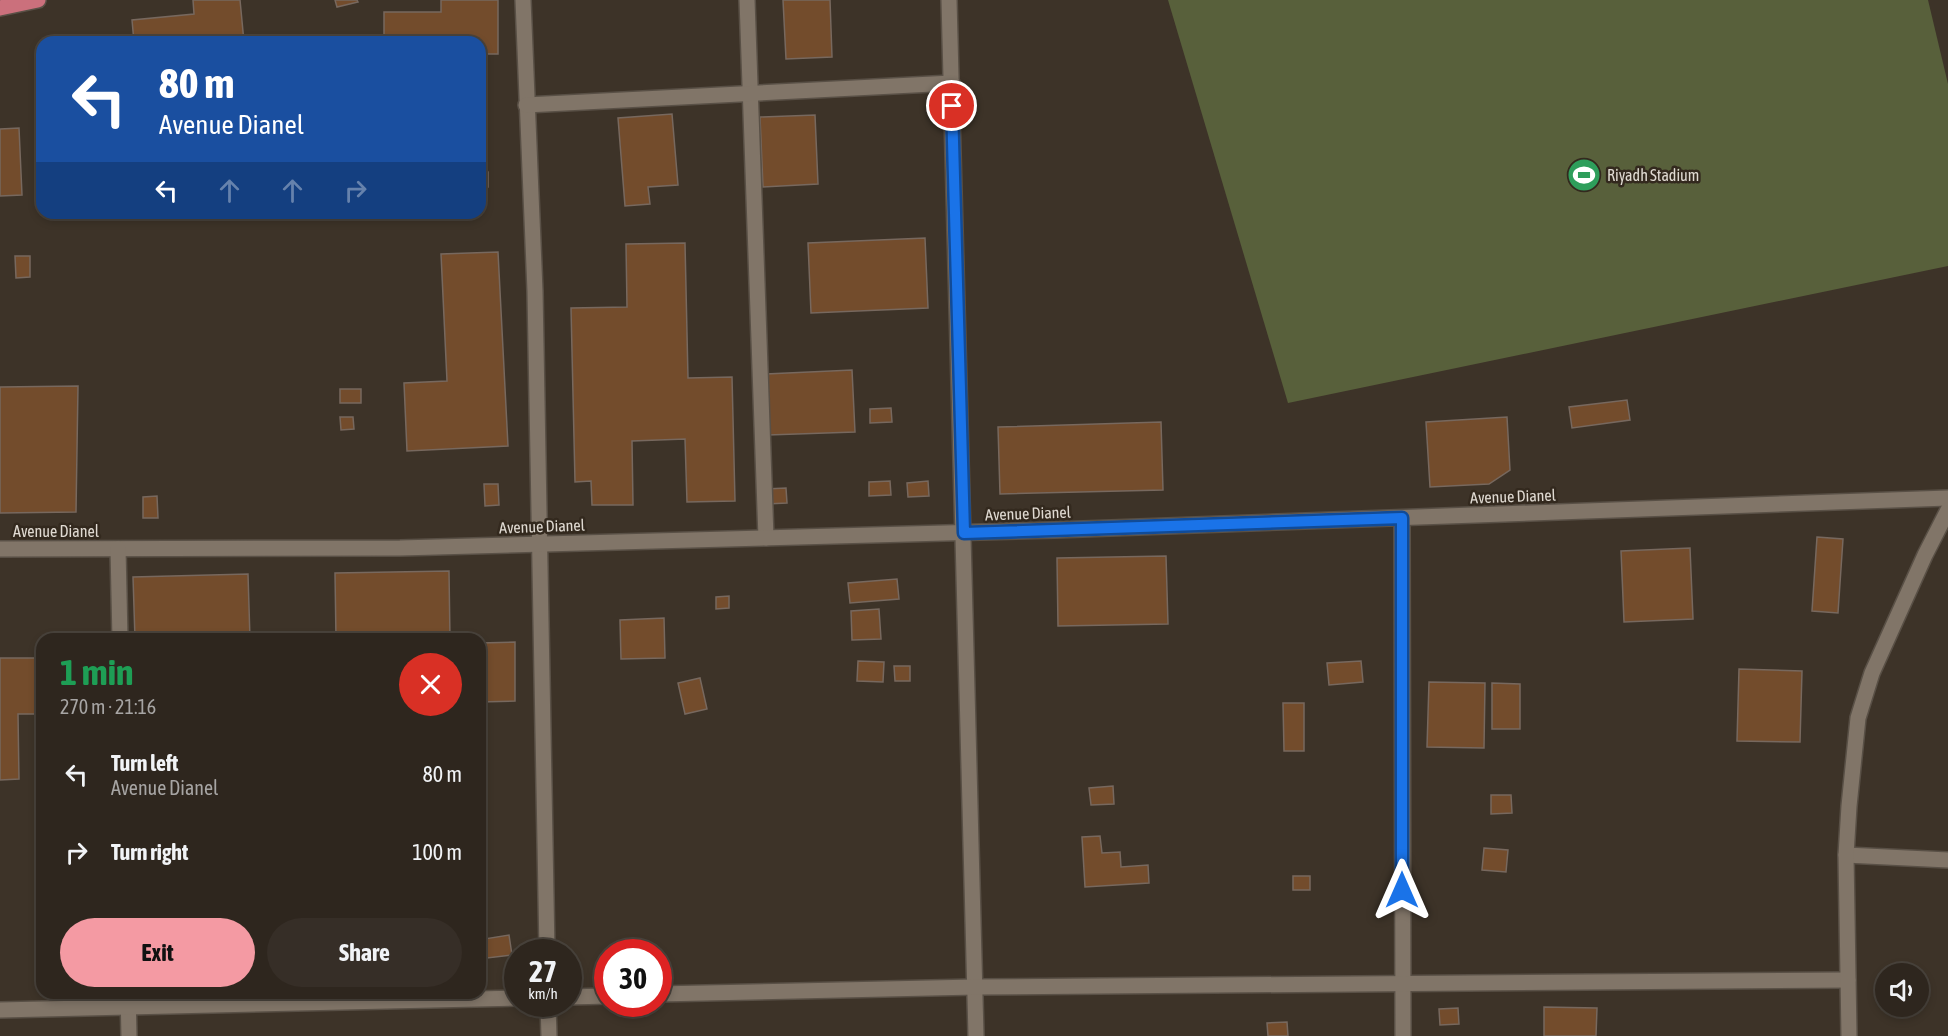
<!DOCTYPE html>
<html lang="en">
<head>
<meta charset="utf-8">
<style>
	:root { --surface:#2e261e; --page:#362e27; --text:#f1f3f6; --muted:#a7a5a4; --line:#49433c; --accent:#f49aa3 }
	body { margin:0; font-family:"Asap Condensed",sans-serif; background:var(--page); color:var(--text); height:100vh; display:flex; flex-direction:column; font-size:22px; white-space:nowrap }
	* { box-sizing:border-box; margin:0 }
	p { font-size:20px; color:var(--muted) }
	.icon { flex:none; width:33px; height:33px; fill:none; stroke:currentColor; stroke-width:2; stroke-linecap:round; stroke-linejoin:round }
	.map { position:relative; flex:1; overflow:hidden }
	.details { position:absolute; left:36px; top:633px; width:450px; height:366px; display:flex; flex-direction:column; background:var(--surface); border-radius:18px; box-shadow:0 3px 9px #0003,0 0 0 2px var(--line) }
	.details>* { flex:none }
	.hud { position:absolute; left:36px; top:36px; width:450px; height:183px; border-radius:18px; box-shadow:0 3px 9px #0003,0 0 0 2px var(--line); background:#1a4fa0; color:#fff; overflow:hidden }
	.controls { position:absolute; left:1875px; top:963px; display:grid; gap:12px }
	.controls a { display:grid; place-items:center; width:54px; height:54px; border-radius:50%; background:var(--surface); box-shadow:0 3px 9px #0003,0 0 0 2px var(--line); font-size:30px }
	.speed { position:absolute; left:504px; top:939px; display:flex; gap:12px; font-size:30px; font-weight:700; text-align:center }
	.speed>* { display:grid; place-content:center; width:78px; height:78px; border-radius:50%; background:var(--surface); box-shadow:0 3px 9px #0003,0 0 0 2px var(--line); line-height:1 }
	.speed small { font-size:15px; font-weight:400 }
	.speed .limit { border:9px solid #d22; background:#fff; color:#111 }
	.pin { position:absolute; display:grid; place-items:center; width:51px; height:51px; color:#fff; margin:-26px; border:3px solid #fff; border-radius:50%; box-shadow:0 2px 6px #0007 }
	.me { position:absolute; width:66px; margin:-33px; rotate:0deg; stroke-linejoin:round; filter:drop-shadow(0 0 4px #0008) }
	.turn { display:flex; align-items:center; gap:21px; height:126px; padding:0 24px; font-size:27px }
	.turn .icon { width:78px; height:78px; stroke-width:2.5 }
	.turn b { display:block; font-size:42px; line-height:51px }
	.lanes { display:flex; align-items:center; height:57px; padding:0 24px; background:#0003; justify-content:center; gap:30px; direction:ltr }
	.lanes .off { opacity:.35 }
	.round { display:grid; place-items:center; flex:none; width:63px; height:63px; border-radius:32px; background:var(--page) }
	.head { display:flex; align-items:center; justify-content:space-between; height:102px; padding:0 24px }
	h1 { font-size:36px; font-weight:700; line-height:45px; color:#1e9e55 }
	.cta { display:flex; gap:12px; margin-top:auto; padding:12px 24px }
	.cta a { flex:1; height:69px; border-radius:36px; background:var(--accent); color:#111; font-size:24px; font-weight:700; line-height:69px; text-align:center }
	.cta a+a { background:var(--page); color:var(--text) }
	ul { padding:0; list-style:none }
	li { display:flex; align-items:center; gap:18px; height:78px; padding:0 24px }
	li div { flex:1 }
	li b { display:block; font-size:22px }
	li em { font-style:normal }
	.map>svg:first-child { display:block }
</style>
</head>
<body>
<div class="map">
<svg width="1948" height="1036" viewBox="0 0 1948 1036">
	<rect width="100%" height="100%" fill="#3d3328"/>
	<polygon fill="#58603b" points="1168,0 1928,0 1948,84 1948,266 1288,403"/>
	<g fill="#734c2c" stroke="#77685e" stroke-width="1.5">
		<polygon points="193,0 240,0 244,42 134,42 132,20 194,14"/>
		<polygon points="335,0 357,0 358,2 337,7"/>
		<polygon points="441,0 498,0 498,54 480,54 480,42 384,42 384,12 441,12"/>
		<polygon points="783,0 830,0 832,57 786,59"/>
		<polygon points="672,114 678,185 648,187 650,204 625,206 618,118"/>
		<polygon points="815,115 818,184 763,187 760,117"/>
		<polygon points="19,128 22,195 0,196 0,129"/>
		<polygon points="488,172 488,187 480,187 480,173"/>
		<polygon points="925,238 928,308 811,313 808,243"/>
		<polygon points="685,243 688,378 732,377 735,501 687,502 685,439 632,441 633,505 592,505 591,481 575,482 571,308 627,307 626,244"/>
		<polygon points="498,252 508,446 407,451 404,383 447,381 441,254"/>
		<polygon points="15,256 30,256 30,277 16,278"/>
		<polygon points="852,370 855,432 768,435 766,374"/>
		<polygon points="78,386 76,512 0,513 0,387"/>
		<rect x="340" y="389" width="21" height="14"/>
		<polygon points="1627,400 1630,420 1572,428 1569,407"/>
		<polygon points="891,408 892,422 870,423 870,409"/>
		<polygon points="340,417 353,417 354,429 341,430"/>
		<polygon points="1507,417 1510,470 1489,484 1430,487 1426,422"/>
		<polygon points="1161,422 1163,490 1000,494 998,427"/>
		<polygon points="890,481 891,495 869,496 869,482"/>
		<polygon points="928,481 929,496 908,497 907,483"/>
		<polygon points="484,484 498,484 499,505 485,506"/>
		<polygon points="786,488 787,503 766,504 765,489"/>
		<polygon points="157,496 158,518 143,518 143,497"/>
		<polygon points="1817,537 1843,539 1838,613 1812,611"/>
		<polygon points="1690,548 1693,619 1624,622 1621,551"/>
		<polygon points="1166,556 1168,624 1058,626 1057,558"/>
		<polygon points="449,571 450,639 336,639 335,573"/>
		<polygon points="248,574 250,639 135,639 133,577"/>
		<polygon points="897,579 899,599 850,603 848,583"/>
		<polygon points="729,596 729,608 716,609 716,597"/>
		<polygon points="879,609 881,639 852,640 851,611"/>
		<polygon points="664,618 665,658 621,659 620,620"/>
		<polygon points="515,642 515,701 480,702 480,643"/>
		<polygon points="0,658 42,658 42,714 18,714 19,779 0,780"/>
		<polygon points="858,661 884,662 883,682 857,681"/>
		<polygon points="1361,661 1363,682 1329,685 1327,663"/>
		<polygon points="894,666 910,666 910,681 895,681"/>
		<polygon points="1739,669 1802,671 1800,742 1737,741"/>
		<polygon points="700,678 707,709 685,714 678,683"/>
		<polygon points="1429,682 1485,683 1484,748 1427,747"/>
		<polygon points="1492,683 1520,684 1520,729 1492,729"/>
		<polygon points="1283,703 1304,703 1304,751 1284,751"/>
		<polygon points="1113,786 1114,804 1091,805 1089,788"/>
		<polygon points="1491,795 1511,795 1512,813 1491,814"/>
		<polygon points="1100,836 1102,853 1120,852 1121,867 1148,865 1149,883 1085,887 1082,837"/>
		<polygon points="1484,848 1508,850 1506,872 1482,870"/>
		<rect x="1293" y="876" width="17" height="14"/>
		<polygon points="509,935 512,955 487,958 484,939"/>
		<polygon points="1544,1007 1597,1008 1596,1036 1544,1036"/>
		<polygon points="1458,1008 1459,1024 1440,1025 1439,1009"/>
		<polygon points="1287,1022 1288,1036 1268,1036 1267,1023"/>
	</g>
	<g fill="none" stroke-linecap="round" stroke-linejoin="round">
		<g stroke="#595046" stroke-width="18">
			<g id="minor">
				<polyline points="523,0 535,291 547,952"/>
				<polyline points="747,0 766,538"/>
				<polyline points="949,0 976,1036"/>
				<polyline points="526,105 952,83"/>
				<polyline points="1402,518 1403,1036"/>
				<polyline points="0,549 400,548 1055,530 1948,498"/>
				<polyline points="118,549 120,639"/>
				<polyline points="1846,855 1948,860"/>
				<polyline points="128,993 129,1036"/>
				<polyline points="658,994 975,987 1848,980"/>
				<polyline points="568,997 608,996"/>
				<polyline points="548,1004 549,1036"/>
				<polyline points="0,1010 518,998"/>
				<polyline points="1849,1036 1846,855 1849,806 1858,718 1872,673 1925,555 1948,510"/>
			</g>
		</g>
		<g stroke="#595046" stroke-width="18">
			<polyline id="major" points="0,8 38,0"/>
		</g>
		<use href="#minor" stroke="#817568" stroke-width="15"/>
		<use href="#major" stroke="#cb707c" stroke-width="15"/>
	</g>
	<g fill="none" stroke-linecap="round" stroke-linejoin="round">
		<g stroke="#114b97" stroke-width="15">
			<polyline id="route" points="952,106 964,533 1402,518 1402,890"/>
		</g>
		<use href="#route" stroke="#1a73e8" stroke-width="10"/>
	</g>
	<defs>
		<g id="stadium-disc" transform="scale(1.725)"><circle r="9.5" fill="#2e9e5b" stroke="#33291e"/><path d="M0-5a6.5 5 0 1 0 0 10a6.5 5 0 1 0 0-10ZM-3.5-1.8h7v3.6h-7Z" fill="#fff"/></g>
	</defs>
	<g fill-rule="evenodd">
		<use href="#stadium-disc" x="1584" y="175"/>
	</g>
	<g text-anchor="middle" dominant-baseline="central" stroke-width="5" stroke-linejoin="round" paint-order="stroke">
		<g font-size="16" fill="#e0dad2" stroke="#33291e" text-anchor="start">
			<text x="1607" y="175">Riyadh Stadium</text>
		</g>
		<g font-size="16" fill="#e0dad2" stroke="#33291e">
			<text transform="translate(1513 496) rotate(-2)">Avenue Dianel</text>
			<text transform="translate(1028 513) rotate(-2)">Avenue Dianel</text>
			<text transform="translate(542 526) rotate(-2)">Avenue Dianel</text>
			<text x="56" y="531">Avenue Dianel</text>
		</g>
	</g>
</svg>
<div class="controls">
<a><svg class="icon" aria-label="sound" viewBox="0 0 24 24"><path d="M4 9h4l5-4v14l-5-4H4zM17 9q2 3 0 6"/></svg></a>
</div>
<div class="speed"><div>27<small>km/h</small></div><div class="limit">30</div></div>
<div class="pin" style="left:952px;top:106px;background:#d93025"><svg class="icon" aria-label="arrive" viewBox="0 0 24 24"><path d="M6 21V4h12l-3 4 3 4H6"/></svg></div>
<svg class="me" style="left:1402px;top:890px" viewBox="-20 -20 40 40"><path d="M0-17L14 15 0 8-14 15z" fill="#1a73e8" stroke="#fff" stroke-width="4"/></svg>
<div class="hud">
<div class="turn"><svg class="icon" aria-label="left" viewBox="0 0 24 24"><path d="M17 20v-9H6M10 6l-5 5 5 5"/></svg><div><b>80 m</b>Avenue Dianel</div></div>
<div class="lanes"><svg class="icon" aria-label="left" viewBox="0 0 24 24"><path d="M17 20v-9H6M10 6l-5 5 5 5"/></svg><svg class="icon off" aria-label="ahead" viewBox="0 0 24 24"><path d="M12 20V5M6 11l6-6 6 6"/></svg><svg class="icon off" aria-label="ahead" viewBox="0 0 24 24"><path d="M12 20V5M6 11l6-6 6 6"/></svg><svg class="icon off" aria-label="right" viewBox="0 0 24 24"><path d="M7 20v-9h11M14 6l5 5-5 5"/></svg></div>
</div>
<section class="details">
<div class="head"><div><h1>1 min</h1><p>270 m · 21:16</p></div><a class="round" style="background:#d93025;color:#fff"><svg class="icon" aria-label="close" viewBox="0 0 24 24"><path d="M6 6l12 12M18 6L6 18"/></svg></a></div>
<ul>
<li><svg class="icon" aria-label="left" viewBox="0 0 24 24"><path d="M17 20v-9H6M10 6l-5 5 5 5"/></svg><div><b>Turn left</b><p>Avenue Dianel</p></div><em>80 m</em></li>
<li><svg class="icon" aria-label="right" viewBox="0 0 24 24"><path d="M7 20v-9h11M14 6l5 5-5 5"/></svg><div><b>Turn right</b></div><em>100 m</em></li>
</ul>
<div class="cta"><a>Exit</a><a>Share</a></div>
</section>
</div>
</body>
</html>
